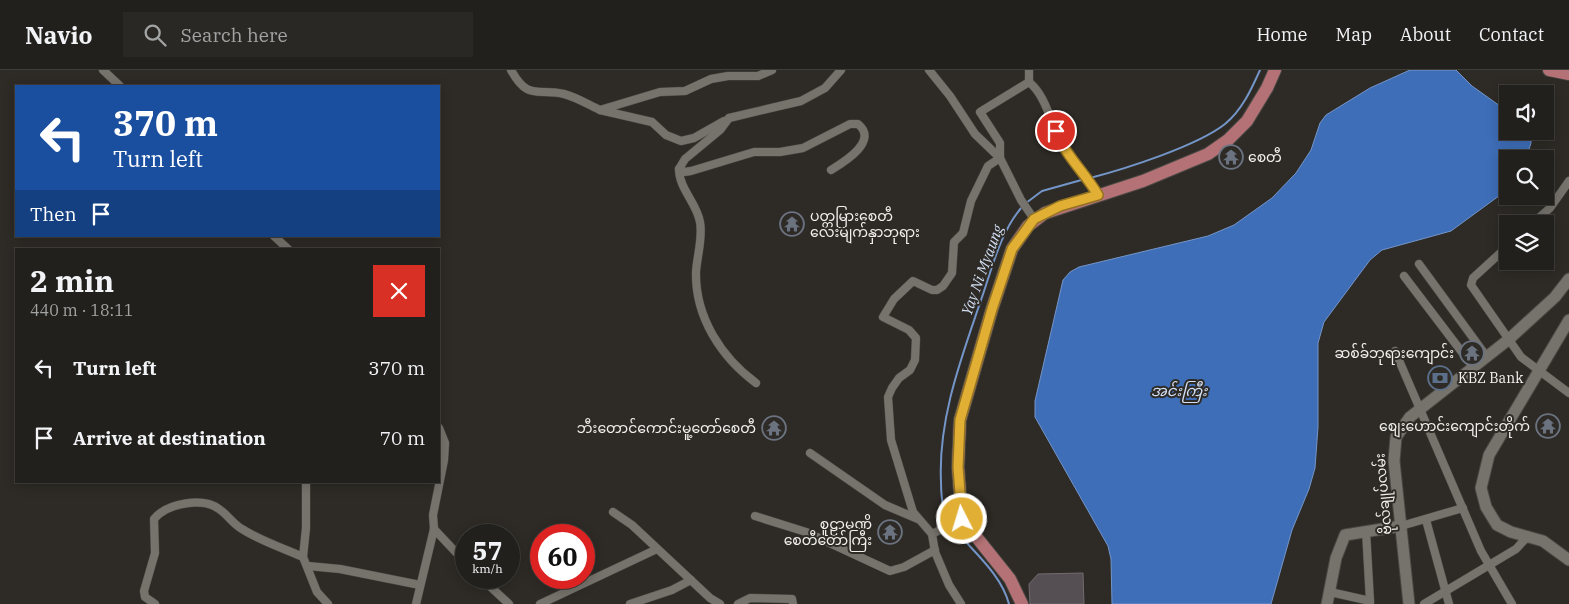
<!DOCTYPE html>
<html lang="en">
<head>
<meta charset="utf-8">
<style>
	:root { --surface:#22201c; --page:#2a2825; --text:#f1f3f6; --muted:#a2a3a3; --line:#3f3e3b }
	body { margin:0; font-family:"IBM Plex Serif","Noto Sans Myanmar",serif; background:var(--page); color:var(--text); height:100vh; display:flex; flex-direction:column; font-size:19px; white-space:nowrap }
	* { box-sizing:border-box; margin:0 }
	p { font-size:16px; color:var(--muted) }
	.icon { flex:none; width:28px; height:28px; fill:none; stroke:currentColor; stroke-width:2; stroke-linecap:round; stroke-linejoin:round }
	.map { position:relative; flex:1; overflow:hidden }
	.sheet { position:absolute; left:15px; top:178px; width:425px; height:235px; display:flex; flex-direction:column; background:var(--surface); border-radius:0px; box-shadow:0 2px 12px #0003,0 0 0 1px var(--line) }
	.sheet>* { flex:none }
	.top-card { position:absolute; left:15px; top:15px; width:425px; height:152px; border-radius:0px; box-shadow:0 2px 12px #0003,0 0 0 1px var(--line); background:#1a4fa0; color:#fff; overflow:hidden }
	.fabs { position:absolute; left:1499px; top:15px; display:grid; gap:10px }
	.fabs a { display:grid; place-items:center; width:55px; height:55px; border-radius:0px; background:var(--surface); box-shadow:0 2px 12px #0003,0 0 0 1px var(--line); font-size:25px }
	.speed { position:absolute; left:455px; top:454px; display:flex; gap:10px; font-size:25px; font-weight:700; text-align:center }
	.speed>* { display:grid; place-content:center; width:65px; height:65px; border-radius:50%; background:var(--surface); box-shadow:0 2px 12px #0003,0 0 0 1px var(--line); line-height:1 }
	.speed small { font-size:12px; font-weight:400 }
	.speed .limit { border:8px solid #d22; background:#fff; color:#111 }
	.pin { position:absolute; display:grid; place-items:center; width:42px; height:42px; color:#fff; margin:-21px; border:2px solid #fff; border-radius:50%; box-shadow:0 1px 5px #0007 }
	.me { position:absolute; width:55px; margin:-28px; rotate:355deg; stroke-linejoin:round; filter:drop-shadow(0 0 4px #0008) }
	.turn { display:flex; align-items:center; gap:18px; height:105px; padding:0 15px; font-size:22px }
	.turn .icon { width:65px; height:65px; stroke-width:2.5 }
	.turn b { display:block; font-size:35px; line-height:42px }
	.then { display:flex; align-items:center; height:48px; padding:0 15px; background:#0003; gap:10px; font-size:19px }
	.round { display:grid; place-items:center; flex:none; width:52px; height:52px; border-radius:0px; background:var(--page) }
	.headline { display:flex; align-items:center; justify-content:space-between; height:85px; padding:0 15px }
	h1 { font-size:30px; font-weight:700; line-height:38px }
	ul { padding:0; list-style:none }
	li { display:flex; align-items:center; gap:15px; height:70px; padding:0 15px }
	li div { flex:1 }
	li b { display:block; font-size:19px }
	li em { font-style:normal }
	header { display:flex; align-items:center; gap:30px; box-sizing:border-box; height:70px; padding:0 25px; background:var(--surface); border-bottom:1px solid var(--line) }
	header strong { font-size:24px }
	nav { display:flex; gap:28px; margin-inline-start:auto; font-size:18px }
	.search { width:350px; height:45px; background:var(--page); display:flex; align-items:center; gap:12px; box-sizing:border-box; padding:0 18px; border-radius:0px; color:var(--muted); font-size:19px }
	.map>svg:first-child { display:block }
</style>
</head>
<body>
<header>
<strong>Navio</strong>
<div class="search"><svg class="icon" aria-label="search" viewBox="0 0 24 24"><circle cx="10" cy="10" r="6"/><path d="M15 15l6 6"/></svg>Search here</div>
<nav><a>Home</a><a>Map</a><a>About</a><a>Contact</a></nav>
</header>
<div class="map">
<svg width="1569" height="534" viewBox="0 0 1569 534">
	<rect width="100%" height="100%" fill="#2e2b26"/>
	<polygon fill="#3e6eb8" stroke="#7495c8" points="1410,0 1456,0 1472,16 1507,41 1508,61 1531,61 1531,73 1526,89 1508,89 1507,120 1451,161 1382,180 1370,190 1324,252 1318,273 1318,357 1315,398 1309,419 1292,460 1271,534 1112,534 1111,489 1108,476 1035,347 1035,331 1063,210 1070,202 1079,197 1208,166 1234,155 1272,128 1296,103 1311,80 1320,53 1326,45 1370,18"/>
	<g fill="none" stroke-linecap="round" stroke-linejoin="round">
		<g stroke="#7495c8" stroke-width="2">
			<path d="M 1090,108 C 1125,99 1197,76 1225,54 C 1242,40 1251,20 1260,0"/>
			<polyline points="1026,133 1042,121 1085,109"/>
			<path d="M 949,453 C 942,440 941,426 941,412 C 938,349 961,289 981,230 C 992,199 1000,162 1022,137"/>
			<path d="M 952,456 C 971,480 1001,503 1009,534"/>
		</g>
	</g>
	<polygon fill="#554f54" stroke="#716b70" points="1083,503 1084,534 1030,534 1029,514 1038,504"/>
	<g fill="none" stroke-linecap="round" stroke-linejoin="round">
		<g stroke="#4b4844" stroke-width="9">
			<g id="street">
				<polyline points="103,0 120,16"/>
				<path d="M 511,0 C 528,31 537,18 564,24 C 576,27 589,35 600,40"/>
				<polyline points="929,0 950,26 975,64 1000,88 1021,130 1034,149"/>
				<polyline points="1029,0 1029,12"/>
				<polyline points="724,51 694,68 681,71 666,65 652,52 600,40 660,22 685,21 711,9 728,6 758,6 772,0"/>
				<path d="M 679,99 C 679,119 697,133 700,152 C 703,168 697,186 696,202 C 695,247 721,287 756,313"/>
				<path d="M 831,100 C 844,92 879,71 858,54 L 850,54 L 803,78 L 780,82 L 754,82 L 691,101 L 684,102 L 679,99 L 685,89 L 720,60 L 729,48 L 801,31 L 825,18 L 841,0"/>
				<polyline points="1532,154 1550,138 1569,111"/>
				<polyline points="274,166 288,179"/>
				<polyline points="1508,176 1473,208 1471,215 1521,287 1569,323"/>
				<polyline points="1419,194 1487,287"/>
				<polyline points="1404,206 1474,298"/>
				<polyline points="1395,281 1481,481 1512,534"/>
				<polyline points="810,383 885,435 918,449"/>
				<polyline points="306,411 306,458 303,487 317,522 328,534"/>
				<polyline points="613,442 632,455 710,528 720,534"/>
				<polyline points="755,446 806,462 890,501 904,497 935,480"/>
				<polyline points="1426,450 1449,534"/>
				<polyline points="1401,456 1463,438"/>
				<polyline points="434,459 466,493"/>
				<polyline points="1366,461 1370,531"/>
				<polyline points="932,464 962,449"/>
				<polyline points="308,496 340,499 420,515"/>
				<polyline points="481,508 509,534"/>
				<polyline points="1330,522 1370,531 1370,534"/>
				<path d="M 155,534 L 145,527 L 144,521 L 155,483 L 154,449 C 167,433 203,427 219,439 C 228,445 233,454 242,459 C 261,471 283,478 303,487"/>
				<polyline points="416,534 434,459 433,445 444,390 445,373 439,358"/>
				<polyline points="540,534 657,479"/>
				<polyline points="630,534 672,520 691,510"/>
				<polyline points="738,534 750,528 792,529 793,534"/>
				<path d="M 961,534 L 949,515 L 935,482 L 932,464 L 913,442 L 891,370 L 888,327 L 892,318 L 899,308 L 910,300 L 915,290 L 916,268 L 909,260 L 883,247 L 894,229 L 913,211 L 932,220 L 937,220 L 943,216 L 952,203 L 954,172 L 963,163 L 971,131 L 988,96 L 1000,88 L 1000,73 L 980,42 L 1029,12 C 1046,26 1050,51 1060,70 C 1070,90 1087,105 1098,125"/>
				<polyline points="1424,534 1516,479 1528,466"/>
			</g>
		</g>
		<g stroke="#4b4844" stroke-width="13">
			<g id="secondary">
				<polyline points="1569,250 1489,385 1481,418 1486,437 1497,455 1511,462 1543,471 1569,490"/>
				<polyline points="1327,534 1336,488 1345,465 1401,456"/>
				<polyline points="1409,534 1394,391 1396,367 1410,347 1508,270 1555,227 1569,209"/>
			</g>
		</g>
		<g stroke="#4b4844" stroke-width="14">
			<g id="primary">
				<polyline points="1549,0 1569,4"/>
				<polyline points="1022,534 1010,509 962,449 958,397 960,350 992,239 1012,179 1028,156 1045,143 1143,111 1208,84 1228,70 1247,51 1267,18 1275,0"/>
			</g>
		</g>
		<use href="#street" stroke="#76736c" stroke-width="8"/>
		<use href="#secondary" stroke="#76736c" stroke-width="11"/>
		<use href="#primary" stroke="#b47276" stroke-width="12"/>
	</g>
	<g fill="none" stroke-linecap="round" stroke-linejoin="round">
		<g stroke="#927222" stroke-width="12">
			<path id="route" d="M 962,449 L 958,397 L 960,350 L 992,239 L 1012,179 L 1034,149 L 1060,136 L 1098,125 C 1085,103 1065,85 1056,61"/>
		</g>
		<use href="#route" stroke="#e1af34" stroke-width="9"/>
	</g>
	<defs>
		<g id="temple-ring" transform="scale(1.25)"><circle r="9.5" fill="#2e2b26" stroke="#6b7280" stroke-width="1.5"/><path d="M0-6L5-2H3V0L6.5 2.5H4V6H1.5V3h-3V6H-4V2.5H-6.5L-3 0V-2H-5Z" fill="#6b7280"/></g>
		<g id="bank-ring" transform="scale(1.25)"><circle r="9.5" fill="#2e2b26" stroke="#5c6f8a" stroke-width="1.5"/><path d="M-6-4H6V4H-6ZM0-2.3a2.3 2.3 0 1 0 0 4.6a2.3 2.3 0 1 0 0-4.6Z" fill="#5c6f8a"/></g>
	</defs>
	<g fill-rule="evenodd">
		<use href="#temple-ring" x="1231" y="87"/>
		<use href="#temple-ring" x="792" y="154"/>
		<use href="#temple-ring" x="1472" y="283"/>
		<use href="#bank-ring" x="1440" y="308"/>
		<use href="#temple-ring" x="1548" y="356"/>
		<use href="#temple-ring" x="774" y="358"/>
		<use href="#temple-ring" x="890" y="462"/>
	</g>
	<g text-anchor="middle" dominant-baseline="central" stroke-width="4" stroke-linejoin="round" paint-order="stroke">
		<g font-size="14" fill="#f2f0ec" stroke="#2e2b26" text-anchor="end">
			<text x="1248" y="87" text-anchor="start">စေတီ</text>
			<text x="810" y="146" text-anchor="start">ပတ္တမြား‌စေတီ‌<tspan x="810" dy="16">လေးမျက်နှာဘုရား</tspan></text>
			<text x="1454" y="283">ဆစ်ခ်ဘုရားကျောင်း</text>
			<text x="1458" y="308" text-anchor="start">KBZ Bank</text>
			<text x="1530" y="356">စျေးဟောင်းကျောင်းတိုက်</text>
			<text x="756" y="358">ဘီးတောင်ကောင်းမူ့တော်စေတီ</text>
			<text x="872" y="454">စူဠာမဏိ<tspan x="872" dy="16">စေတီတော်ကြီး</tspan></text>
		</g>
		<g font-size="14" fill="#f2f0ec" stroke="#2e2b26">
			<text transform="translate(1383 424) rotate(-95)">ဗိုလ်‌ချုပ်‌လမ်း</text>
		</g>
		<g font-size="15" font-style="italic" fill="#d2dff4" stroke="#2e2b26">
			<text transform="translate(982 200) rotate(-70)">Yay Ni Myaung</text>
			<text x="1179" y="320">အင်းကြီး</text>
		</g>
	</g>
</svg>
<div class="fabs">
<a><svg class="icon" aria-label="sound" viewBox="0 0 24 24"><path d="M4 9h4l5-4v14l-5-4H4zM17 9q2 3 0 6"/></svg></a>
<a><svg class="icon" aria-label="search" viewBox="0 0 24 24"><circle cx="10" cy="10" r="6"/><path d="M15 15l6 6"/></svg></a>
<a><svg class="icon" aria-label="layers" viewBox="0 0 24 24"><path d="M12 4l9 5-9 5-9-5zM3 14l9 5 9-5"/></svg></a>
</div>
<div class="speed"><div>57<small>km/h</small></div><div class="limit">60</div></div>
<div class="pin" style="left:1056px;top:61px;background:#d93025"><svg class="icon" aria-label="arrive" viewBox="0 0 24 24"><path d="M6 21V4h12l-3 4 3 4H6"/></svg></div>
<svg class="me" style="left:962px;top:449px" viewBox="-20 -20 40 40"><circle r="17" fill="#e1af34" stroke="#fff" stroke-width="3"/><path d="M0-11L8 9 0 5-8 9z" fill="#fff"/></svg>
<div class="top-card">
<div class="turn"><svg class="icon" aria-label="left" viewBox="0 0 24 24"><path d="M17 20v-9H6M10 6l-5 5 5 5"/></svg><div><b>370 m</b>Turn left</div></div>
<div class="then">Then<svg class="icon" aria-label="arrive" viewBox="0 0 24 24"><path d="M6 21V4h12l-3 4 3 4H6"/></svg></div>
</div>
<section class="sheet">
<div class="headline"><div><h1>2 min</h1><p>440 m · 18:11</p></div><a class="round" style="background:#d93025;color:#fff"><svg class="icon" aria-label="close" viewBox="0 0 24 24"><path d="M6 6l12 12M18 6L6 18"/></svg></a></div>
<ul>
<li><svg class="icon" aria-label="left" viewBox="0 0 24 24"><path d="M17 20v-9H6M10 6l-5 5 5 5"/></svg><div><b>Turn left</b></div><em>370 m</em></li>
<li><svg class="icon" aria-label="arrive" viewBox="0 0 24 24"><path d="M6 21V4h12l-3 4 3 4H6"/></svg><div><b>Arrive at destination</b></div><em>70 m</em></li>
</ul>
</section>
</div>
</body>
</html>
